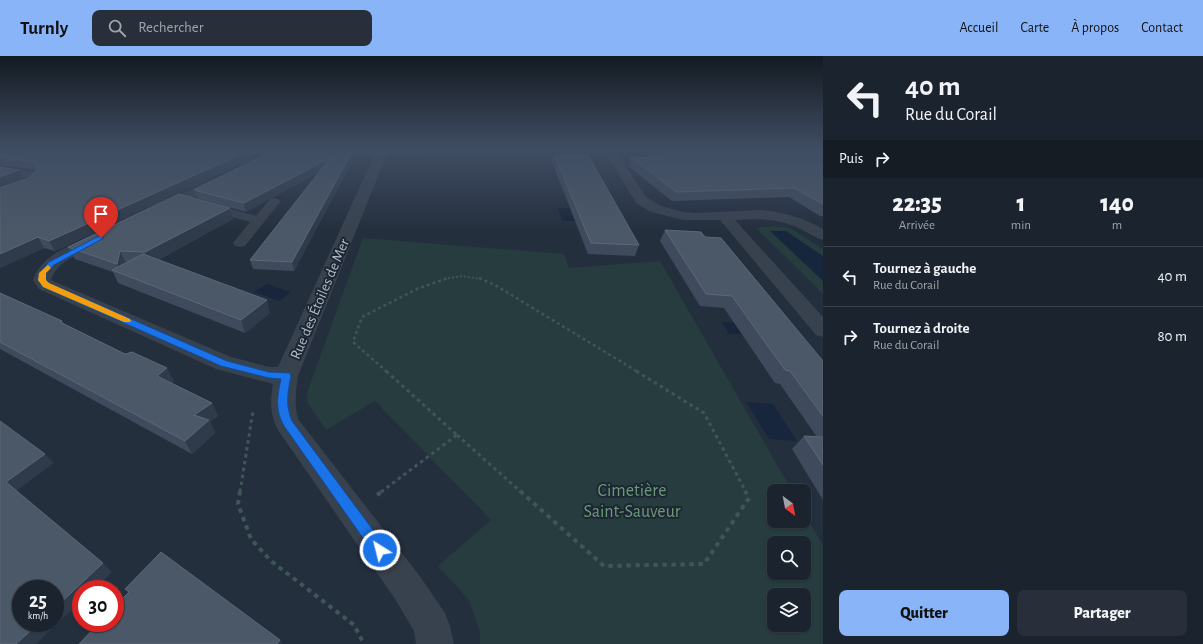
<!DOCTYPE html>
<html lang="fr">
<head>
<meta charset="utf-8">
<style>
	:root { --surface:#1b232e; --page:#282f3a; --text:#f1f3f6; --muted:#a0a4aa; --line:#39404a; --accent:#8ab4f8 }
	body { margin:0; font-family:"Alegreya Sans",sans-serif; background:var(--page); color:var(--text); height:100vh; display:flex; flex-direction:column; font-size:15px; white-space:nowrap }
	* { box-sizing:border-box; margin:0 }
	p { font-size:13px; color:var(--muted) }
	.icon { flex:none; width:22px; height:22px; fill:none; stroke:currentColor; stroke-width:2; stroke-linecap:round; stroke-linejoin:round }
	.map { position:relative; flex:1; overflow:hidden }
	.panel { display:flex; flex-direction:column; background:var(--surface); width:380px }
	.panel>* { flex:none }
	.hud { background:#1b232e; color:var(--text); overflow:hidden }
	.needle { width:26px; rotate:148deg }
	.controls { position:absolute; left:767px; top:428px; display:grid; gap:8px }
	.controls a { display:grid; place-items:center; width:44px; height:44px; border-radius:8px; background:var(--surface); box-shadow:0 1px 3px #0004,0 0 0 1px var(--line); font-size:20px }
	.speed { position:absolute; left:12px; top:524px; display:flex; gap:8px; font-size:20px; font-weight:700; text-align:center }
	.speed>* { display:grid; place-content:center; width:52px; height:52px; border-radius:50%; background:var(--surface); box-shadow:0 1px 3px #0004,0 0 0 1px var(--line); line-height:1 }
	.speed small { font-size:10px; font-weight:400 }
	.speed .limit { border:6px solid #d22; background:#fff; color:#111 }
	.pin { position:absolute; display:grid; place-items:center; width:34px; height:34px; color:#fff; margin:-41px -17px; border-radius:50% 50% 50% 0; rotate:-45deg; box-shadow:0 0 4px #0007 }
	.pin .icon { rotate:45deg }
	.me { position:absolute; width:44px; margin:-22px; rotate:324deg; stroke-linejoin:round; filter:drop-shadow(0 0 3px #0008) }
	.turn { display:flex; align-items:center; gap:14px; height:84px; padding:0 16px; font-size:18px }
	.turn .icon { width:52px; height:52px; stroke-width:2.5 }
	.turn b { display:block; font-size:28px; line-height:34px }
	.then { display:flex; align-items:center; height:38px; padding:0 16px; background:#0003; gap:8px; font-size:15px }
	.eta { display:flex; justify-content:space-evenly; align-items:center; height:68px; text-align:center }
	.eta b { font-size:24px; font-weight:800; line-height:28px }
	.cta { display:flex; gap:8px; margin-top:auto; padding:8px 16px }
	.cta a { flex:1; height:46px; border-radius:8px; background:var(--accent); color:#111; font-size:16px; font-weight:800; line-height:46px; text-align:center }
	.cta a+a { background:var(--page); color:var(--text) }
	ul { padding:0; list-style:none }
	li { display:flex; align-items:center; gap:12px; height:60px; padding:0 16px; border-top:1px solid var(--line) }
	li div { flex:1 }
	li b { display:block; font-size:15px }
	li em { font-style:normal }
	header { display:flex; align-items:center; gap:24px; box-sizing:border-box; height:56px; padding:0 20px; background:var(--accent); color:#111 }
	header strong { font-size:19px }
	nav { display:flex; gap:22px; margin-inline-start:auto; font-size:14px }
	.search { width:280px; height:36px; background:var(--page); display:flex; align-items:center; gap:10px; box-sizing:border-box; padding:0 14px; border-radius:8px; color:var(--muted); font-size:15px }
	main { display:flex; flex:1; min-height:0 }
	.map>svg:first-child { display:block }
</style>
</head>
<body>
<header>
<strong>Turnly</strong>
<div class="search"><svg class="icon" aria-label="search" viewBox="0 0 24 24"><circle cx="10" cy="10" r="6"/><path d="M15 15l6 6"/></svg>Rechercher</div>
<nav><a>Accueil</a><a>Carte</a><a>À propos</a><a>Contact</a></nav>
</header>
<main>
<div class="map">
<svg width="823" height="588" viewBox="0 0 823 588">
	<rect width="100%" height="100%" fill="#242f3e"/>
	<g fill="#263c3f" fill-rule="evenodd">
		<polygon points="772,170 790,172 823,193 823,238 756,172"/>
		<path d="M 363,182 L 564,198 L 569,212 L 660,205 L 792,435 L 774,435 L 774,465 L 804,465 L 804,456 L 823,490 L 823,588 L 480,588 L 480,576 L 469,544 L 438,510 L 491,464 L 375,345 L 326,374 L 307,346 L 308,334 ZM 774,487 L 804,487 L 804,517 L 774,517 ZM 774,539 L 804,539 L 804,569 L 774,569 Z"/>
	</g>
	<g fill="#17263c">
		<polygon points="558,152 570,152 575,165 562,165"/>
		<polygon points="770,175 786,175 823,200 823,225"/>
		<polygon points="267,228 291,236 279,245 254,236"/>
		<polygon points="722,266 760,268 769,280 729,278"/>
		<polygon points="746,346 773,348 797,385 769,383"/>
	</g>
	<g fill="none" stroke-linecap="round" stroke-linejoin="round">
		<polyline stroke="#3f5557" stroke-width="2" stroke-dasharray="2 2" stroke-linecap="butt" points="444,223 462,220 481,223"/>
		<g stroke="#3f5557" stroke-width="2.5" stroke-dasharray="3 3" stroke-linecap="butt">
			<polyline points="479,222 495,229 638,316"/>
			<polyline points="387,316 353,286 362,261 417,233 448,222"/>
		</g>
		<g stroke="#3f5557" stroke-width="3" stroke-dasharray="3.5 3.5" stroke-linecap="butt">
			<polyline points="386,315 457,379"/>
			<polyline points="636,315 704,357 746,436"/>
			<polyline points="457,379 521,436"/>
			<polyline points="240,436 253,355"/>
			<polyline points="381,436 457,379"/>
		</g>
		<g stroke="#3f5557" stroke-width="4" stroke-dasharray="4.5 4.5" stroke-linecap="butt">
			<polyline points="240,435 238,448 251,483 271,505 354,569 364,588"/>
			<polyline points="520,435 604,510 704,508 749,442 745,435"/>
			<polyline points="377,439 383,435"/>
		</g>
		<polygon fill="#38414e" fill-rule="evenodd" points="274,142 278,143 280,146 245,190 240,191 235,190 233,187 250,166 203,153 201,150 203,147 207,146 256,160 270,143"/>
		<g fill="#38414e" fill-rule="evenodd">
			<path d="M 379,92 L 386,93 L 388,95 L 298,320 C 296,335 294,348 298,363 L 419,519 L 445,557 L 450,570 L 454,588 L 416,588 L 414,575 L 395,543 L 278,374 C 270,359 270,345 273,328 L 216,313 L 39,233 L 33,224 C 42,198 70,190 92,180 L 98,178 L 104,180 L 106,183 L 104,186 C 86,195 57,203 51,224 L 53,225 L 231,301 L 269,311 L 278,311 L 376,95 Z"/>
			<path d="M 603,92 L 614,92 L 646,141 L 661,150 L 684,156 L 696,157 L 761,154 C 783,156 804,162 823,173 L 823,184 C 813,181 804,174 794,170 C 775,162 756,163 735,164 L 823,261 L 823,281 L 816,279 L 720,164 L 684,164 L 651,156 L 636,147 Z"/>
			<polygon points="0,110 37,116 40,122 34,130 0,141 0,133 24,124 27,122 0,118"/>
			<polygon points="222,119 227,120 228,123 227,126 164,156 159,157 154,156 152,153 154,150"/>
		</g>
		<polygon fill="#465061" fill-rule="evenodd" points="187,92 593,92 588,95 273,99 192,95"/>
	</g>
	<g fill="#3f4b5c">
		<polygon points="0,92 250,94 252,103 55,195 44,192 0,212 0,111 23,123 1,131 29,122 35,114 0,109"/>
		<polygon points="649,94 823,95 823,160 820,160 789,141 672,145 628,110 631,101 646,102"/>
		<polygon points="352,96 353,104 294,215 253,213 250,204 319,116 246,156 197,142 194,134 333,97"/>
		<polygon points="554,98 639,189 635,200 588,198 552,106"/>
		<polygon points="230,152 233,163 158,204 270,257 245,277 118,227 113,216 75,203 68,191"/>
		<polygon points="665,174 705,181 823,305 823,444 792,393 804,380 817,381 780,328 775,327 724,252 700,250 660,185"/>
		<polygon points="0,237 62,265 64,268 174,325 171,327 212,347 218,360 210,366 215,377 192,398 0,293"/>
	</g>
	<g fill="#2f3b4b">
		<polygon points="250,94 252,103 55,195 49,185"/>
		<polygon points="352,96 353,104 294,215 292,206"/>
		<polygon points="330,102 330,109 246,156 244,147"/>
		<polygon points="18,114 23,123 0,132 0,121"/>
		<polygon points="230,152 233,163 150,208 145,196"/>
		<polygon points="38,181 44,192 0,212 0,198"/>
		<polygon points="120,195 126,207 123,219 122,218 117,208"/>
		<polygon points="267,244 270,257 245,277 241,264"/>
		<polygon points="167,312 174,325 163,333 157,320"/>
		<polygon points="212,347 218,360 210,366 215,377 192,398 185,385 194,359"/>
		<polygon points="45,398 54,407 16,435 6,426"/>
		<polygon points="103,507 112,516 94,533 81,533 81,545 36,588 16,588 39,567 55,567 55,552"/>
		<polygon points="280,584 282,588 277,588"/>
	</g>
	<g fill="#4b5868" stroke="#5c6777">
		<polygon points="0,92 184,92 250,94 49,185 38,181 0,198 0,138 1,138 0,137 0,132 29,122 37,113 33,106 0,101"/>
		<polygon points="337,92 346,92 352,96 292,206 250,204 330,102 244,147 194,134 270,96 333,97"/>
		<polygon points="710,92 816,92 823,95 823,148 794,132 676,136 631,101 661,102 649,94"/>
		<polygon points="554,98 588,99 639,189 591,187"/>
		<polygon points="0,111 18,114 0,121"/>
		<polygon points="179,138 230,152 145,196 120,195 117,208 68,191"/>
		<polygon points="665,174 701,176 705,181 721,182 823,305 823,360 790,315 785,314 732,240 706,238"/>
		<polygon points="143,198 267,244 241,264 112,214"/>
		<polygon points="0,237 62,265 60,266 125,298 132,296 167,312 157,320 212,347 194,359 209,364 185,385 0,286"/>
		<polygon points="0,365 45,398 6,426 103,507 55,552 55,533 21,533 21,567 39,567 16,588 0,588"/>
		<polygon points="804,380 823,381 823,409"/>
		<polygon points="161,496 280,584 277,588 79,588 99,567 115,567 115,550 129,536 125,533"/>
	</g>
	<linearGradient id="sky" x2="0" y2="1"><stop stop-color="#141a22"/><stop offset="0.53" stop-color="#3f4d63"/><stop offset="1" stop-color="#3f4d63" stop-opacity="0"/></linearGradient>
	<rect width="823" height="175" fill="url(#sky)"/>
	<path fill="#1a73e8" stroke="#114b97" d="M 99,180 L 104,182 L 54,209 L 46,217 L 46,224 L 49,227 L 227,305 L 269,316 L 290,317 L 291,320 C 288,336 285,349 292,365 L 385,490 L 387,494 L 385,499 L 380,501 L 375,499 L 284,370 C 275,354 277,341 281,323 L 269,322 L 221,310 L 43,231 L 38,224 L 39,217 L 49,206 Z"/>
	<polygon fill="#f59e0b" points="48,209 51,212 46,217 46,224 49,227 130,263 131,265 130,266 124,266 43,231 38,224 39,217"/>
	<g text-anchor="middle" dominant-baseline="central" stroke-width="4" stroke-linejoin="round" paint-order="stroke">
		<g font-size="15" fill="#b4bcc9" stroke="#1d2633">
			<text transform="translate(320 243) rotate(-67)">Rue des Étoiles de Mer</text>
		</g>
		<g font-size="18" fill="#6b9a76" stroke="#1d2633">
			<text x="632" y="435">Cimetière<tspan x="632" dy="21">Saint-Sauveur</tspan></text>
		</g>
	</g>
</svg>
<div class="controls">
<a><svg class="needle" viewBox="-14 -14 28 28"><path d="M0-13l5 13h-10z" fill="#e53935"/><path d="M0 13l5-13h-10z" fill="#a0a4aa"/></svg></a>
<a><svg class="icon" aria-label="search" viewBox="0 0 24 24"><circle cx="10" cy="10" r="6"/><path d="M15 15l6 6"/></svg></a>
<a><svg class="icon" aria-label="layers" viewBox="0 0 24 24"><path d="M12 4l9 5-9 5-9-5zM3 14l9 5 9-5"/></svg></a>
</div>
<div class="speed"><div>25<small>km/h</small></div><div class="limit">30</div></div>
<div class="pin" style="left:101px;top:182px;background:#d93025"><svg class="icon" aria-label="arrive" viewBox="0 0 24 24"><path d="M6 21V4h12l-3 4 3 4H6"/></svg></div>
<svg class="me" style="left:380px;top:494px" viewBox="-20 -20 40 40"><circle r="17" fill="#1a73e8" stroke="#fff" stroke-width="3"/><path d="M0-11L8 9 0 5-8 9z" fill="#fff"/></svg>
</div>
<section class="panel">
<div class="hud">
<div class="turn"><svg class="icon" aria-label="left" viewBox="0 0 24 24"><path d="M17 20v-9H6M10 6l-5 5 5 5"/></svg><div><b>40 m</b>Rue du Corail</div></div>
<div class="then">Puis<svg class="icon" aria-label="right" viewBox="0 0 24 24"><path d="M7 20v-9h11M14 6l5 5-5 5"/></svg></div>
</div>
<div class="eta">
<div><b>22:35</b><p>Arrivée</p></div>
<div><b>1</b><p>min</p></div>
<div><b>140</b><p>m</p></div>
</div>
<ul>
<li><svg class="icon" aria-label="left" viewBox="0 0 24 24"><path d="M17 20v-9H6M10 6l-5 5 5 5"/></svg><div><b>Tournez à gauche</b><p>Rue du Corail</p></div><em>40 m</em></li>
<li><svg class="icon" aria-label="right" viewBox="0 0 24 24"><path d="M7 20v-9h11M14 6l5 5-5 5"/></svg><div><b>Tournez à droite</b><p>Rue du Corail</p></div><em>80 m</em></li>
</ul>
<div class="cta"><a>Quitter</a><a>Partager</a></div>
</section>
</main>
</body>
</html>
